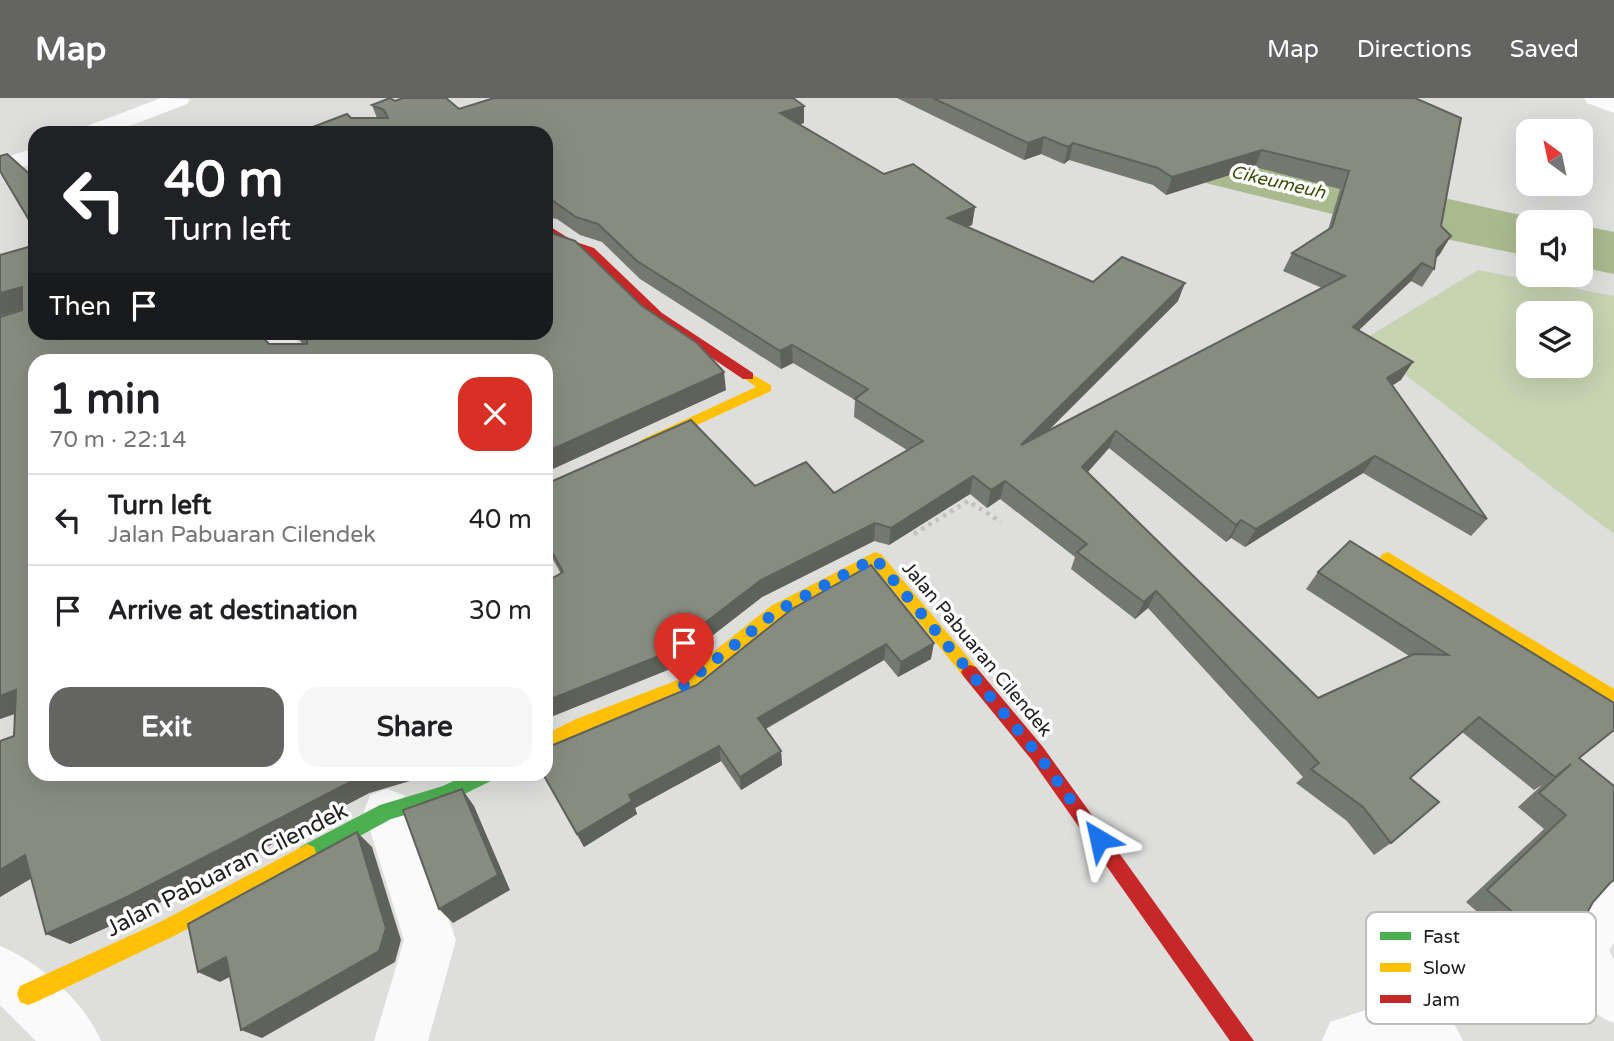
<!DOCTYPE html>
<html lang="en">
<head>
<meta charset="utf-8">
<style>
	:root { --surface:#fff; --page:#f6f6f6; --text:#202124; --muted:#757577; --line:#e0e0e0; --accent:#646463 }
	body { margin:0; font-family:"Varela Round",sans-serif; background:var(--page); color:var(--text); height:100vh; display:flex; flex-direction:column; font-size:26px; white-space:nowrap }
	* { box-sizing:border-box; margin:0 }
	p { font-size:23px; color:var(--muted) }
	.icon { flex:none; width:38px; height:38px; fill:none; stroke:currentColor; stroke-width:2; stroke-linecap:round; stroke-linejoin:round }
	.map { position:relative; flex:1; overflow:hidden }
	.panel { position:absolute; left:28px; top:256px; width:525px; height:427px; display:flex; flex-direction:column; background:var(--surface); border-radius:21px; box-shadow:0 7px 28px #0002 }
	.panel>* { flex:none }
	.guide { position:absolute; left:28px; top:28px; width:525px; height:214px; border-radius:21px; box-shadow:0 7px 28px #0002; background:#202124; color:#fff; overflow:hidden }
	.needle { width:46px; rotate:327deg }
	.fabs { position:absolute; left:1516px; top:21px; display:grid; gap:14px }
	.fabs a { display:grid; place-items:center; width:77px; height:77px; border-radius:14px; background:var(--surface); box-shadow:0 7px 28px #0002; font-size:35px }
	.pin { position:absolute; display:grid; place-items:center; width:60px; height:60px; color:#fff; margin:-72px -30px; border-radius:50% 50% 50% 0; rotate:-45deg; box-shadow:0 0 7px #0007 }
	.pin .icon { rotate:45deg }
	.me { position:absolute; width:77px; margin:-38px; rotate:324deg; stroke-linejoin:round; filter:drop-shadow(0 0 5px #0008) }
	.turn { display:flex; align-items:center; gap:24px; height:147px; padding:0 21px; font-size:32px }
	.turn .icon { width:91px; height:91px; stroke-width:2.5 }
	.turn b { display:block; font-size:49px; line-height:60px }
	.then { display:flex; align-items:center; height:66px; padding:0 21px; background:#0003; gap:14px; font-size:26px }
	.round { display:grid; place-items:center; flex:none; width:74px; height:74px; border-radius:21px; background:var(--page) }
	.overview { display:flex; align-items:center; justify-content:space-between; height:119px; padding:0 21px }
	h1 { font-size:42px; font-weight:800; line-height:52px }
	.primary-button { display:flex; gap:14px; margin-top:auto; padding:14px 21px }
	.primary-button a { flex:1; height:80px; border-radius:21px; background:var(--accent); color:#fff; font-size:28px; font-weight:800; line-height:80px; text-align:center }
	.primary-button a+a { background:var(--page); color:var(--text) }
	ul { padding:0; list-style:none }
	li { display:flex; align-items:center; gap:21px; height:91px; padding:0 21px; border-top:2px solid var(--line) }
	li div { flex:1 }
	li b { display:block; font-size:26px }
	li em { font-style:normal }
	header { display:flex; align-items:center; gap:42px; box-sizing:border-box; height:98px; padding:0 35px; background:var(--accent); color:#fff }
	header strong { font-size:33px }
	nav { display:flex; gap:38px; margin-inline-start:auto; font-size:24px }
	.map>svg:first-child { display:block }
</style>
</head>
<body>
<header>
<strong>Map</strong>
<nav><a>Map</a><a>Directions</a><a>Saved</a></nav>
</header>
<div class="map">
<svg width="1614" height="943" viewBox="0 0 1614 943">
	<rect width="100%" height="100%" fill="#dededd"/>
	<path fill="#c6d4b2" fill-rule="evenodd" d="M 1478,172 L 1614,198 L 1614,436 L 1361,243 ZM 1528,215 L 1580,215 L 1580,268 L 1528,268 Z"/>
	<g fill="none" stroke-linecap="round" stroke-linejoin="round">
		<g fill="#aaba8f" fill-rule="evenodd">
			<path d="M 973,0 C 1027,0 1067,1 1116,27 L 1552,124 L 1528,124 L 1528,158 L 1373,126 L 1075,53 C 1067,48 1058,41 1050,40 C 1024,36 975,34 973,0 Z"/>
			<polygon points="1580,127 1614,134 1614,176 1580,169"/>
		</g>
		<polyline stroke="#bfbfbe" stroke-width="4.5" stroke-dasharray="3.5 5" stroke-linecap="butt" points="914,436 968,403 1001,424"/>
		<g fill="#fafafa" fill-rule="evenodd">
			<polygon points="161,0 190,1 187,6 111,35 78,35 82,30"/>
			<polygon points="1584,0 1614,0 1614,15 1587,5"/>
			<polygon points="35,50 35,65 0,77 0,61"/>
			<polygon points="254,234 288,234 315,262 281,262"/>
			<polygon points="387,691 404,697 456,842 428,943 374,943 404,842 364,713 370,697"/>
			<path d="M 1614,780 L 1614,845 L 1609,852 L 1614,862 L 1614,925 C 1585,914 1555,881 1557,847 C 1558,823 1594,788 1614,780 Z"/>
			<path d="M 0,848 C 39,864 85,904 101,943 L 36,943 L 0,907 Z"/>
			<path d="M 1410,897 C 1435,907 1453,918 1463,943 L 1322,943 L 1330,924 Z"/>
		</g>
		<polygon fill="#4caf50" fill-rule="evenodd" points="468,676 495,676 493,682 446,705 391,721 314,763 307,766 300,763 297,756 300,749 380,707 443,688"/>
		<g fill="#ffc107" fill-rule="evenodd">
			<polygon points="748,274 771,287 771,293 651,348 641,348 639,345 641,342 756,289 741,278"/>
			<polygon points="875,454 881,456 976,569 979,574 976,579 970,581 964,579 873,468 783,518 690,592 588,633 546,653 546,636 576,621 678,582 771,508"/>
			<polygon points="1388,454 1614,591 1614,608 1382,464 1380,460 1382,456"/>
			<polygon points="307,746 314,749 317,756 314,763 176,837 36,904 28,907 20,904 17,896 20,888 162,823"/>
		</g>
		<g fill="#c62828" fill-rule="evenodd">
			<polygon points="546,126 573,143 594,150 662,215 753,275 753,281 743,281 654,221 586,154 565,147 546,134"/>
			<polygon points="970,567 976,569 1043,649 1254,943 1230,943 1031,661 964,579 961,574 964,569"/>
		</g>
	</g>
	<g fill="#75786e">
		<polygon points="897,0 1415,0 1441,128 1440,156 1435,161 1434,171 1422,189 1411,183 1359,232 1401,282 1392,287 1487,421 1471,438 1363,375 1245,449 1231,440 1226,444 1109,350 1088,374 1318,600 1409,558 1306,491 1318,474 1350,443 1579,660 1610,785 1593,804 1581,826 1566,860 1541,870 1466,804 1544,731 1518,709 1542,687 1534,692 1462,634 1410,680 1391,745 1374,757 1347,723 1296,685 1303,679 1148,510 1135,521 1071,471 1075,459 1000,401 987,410 970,396 889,447 874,443 762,499 668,572 561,476 546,449 546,386 755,388 834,395 907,352 854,319 855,302 793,265 781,271 640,181 602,144 580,137 557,121 546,119 546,35 351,20 377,20 372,7 395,3 459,11 523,1 804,25 799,26 884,76 975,109 972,127 967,129 1093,184 1178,203 1048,332 1322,190 1283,173 1292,155 1328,132 1340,91 1255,69 1166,97 1153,87 1069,62 1064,66 1041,56 1024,62"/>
		<polygon points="0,157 269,246 303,246 292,234 546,234 726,292 546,374 546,262 35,262 35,676 433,676 369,695 150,810 70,846 31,780 0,799 0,643 14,638 15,616 0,621 22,211 0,218"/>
		<polygon points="792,511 931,561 898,579 884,562 766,631 781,653 782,667 741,692 721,663 635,710 637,716 584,749 543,676 697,587"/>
	</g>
	<g fill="#5f625a">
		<polygon points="804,8 804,25 781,32 780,15"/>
		<polygon points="1044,39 1041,56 1024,62 1028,45"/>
		<polygon points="1073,45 1069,62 1064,66 1068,49"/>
		<polygon points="1262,52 1255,69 1166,97 1172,79"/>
		<polygon points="975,109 972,127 944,137 947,120"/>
		<polygon points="1451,138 1440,156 1426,170 1437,152"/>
		<polygon points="1422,165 1411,183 1343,247 1353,229"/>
		<polygon points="1185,185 1178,203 1016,365 1021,347"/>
		<polygon points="22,189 35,207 0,218 0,195"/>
		<polygon points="792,247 793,265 781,271 780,253"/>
		<polygon points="1413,264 1401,282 1376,298 1387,280"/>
		<polygon points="724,274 726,292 546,374 546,354"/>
		<polygon points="1116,333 1109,350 1076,387 1082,369"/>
		<polygon points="1375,358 1363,375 1245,449 1256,431"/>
		<polygon points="973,378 970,396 889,447 891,430"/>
		<polygon points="1005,383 1000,401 987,410 991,392"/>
		<polygon points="1241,422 1231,440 1226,444 1236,427"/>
		<polygon points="875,425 874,443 762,499 668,572 546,621 546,603 761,482"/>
		<polygon points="1156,493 1148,510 1135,521 1144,504"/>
		<polygon points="934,545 931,561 898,579 901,564"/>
		<polygon points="886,546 884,562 759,634 758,620"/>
		<polygon points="16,592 35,608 0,621 0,598"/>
		<polygon points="719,648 721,663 635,710 637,716 584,749 577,736 629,697"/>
		<polygon points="781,653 782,667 741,692 740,679"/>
		<polygon points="374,676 433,676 369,695 150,810 70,846 46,836 356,681"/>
		<polygon points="462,691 474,708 510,792 453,825 439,811"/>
		<polygon points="357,734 372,749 401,842 395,864 262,940 241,932"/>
		<polygon points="25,757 49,770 0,799 0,772"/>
		<polygon points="226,859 247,870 220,884 198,874"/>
	</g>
	<g fill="#888c80" stroke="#5f625a" stroke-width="2">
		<polygon points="390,0 395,3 403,0 446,0 459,11 494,0 793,0 804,8 780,15 884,76 913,66 975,109 947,120 1093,184 1122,159 1185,185 1021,347 1345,178 1292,155 1332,129 1349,73 1262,52 1172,79 1158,70 1073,45 1068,49 1044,39 1028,45 933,0 1415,0 1461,20 1441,128 1451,138 1437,152 1434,171 1422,165 1353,229 1413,264 1387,280 1487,421 1375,358 1256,431 1241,422 1236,427 1116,333 1082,369 1318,600 1414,556 1448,557 1318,474 1350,443 1614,605 1614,632 1579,660 1614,688 1614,782 1610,785 1593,804 1581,826 1579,844 1566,860 1487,792 1566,717 1539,695 1571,666 1555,679 1479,619 1410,680 1439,704 1391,745 1363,709 1311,671 1319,665 1156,493 1144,504 1077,454 1087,446 1005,383 991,392 973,378 891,430 875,425 761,482 664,556 546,603 546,484 563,474 546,443 546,386 691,322 755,388 806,364 834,395 923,343 855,301 868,291 792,247 780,253 637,163 598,126 576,119 553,103 546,102 546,35 297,35 347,16 351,20 388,20 384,12 372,7"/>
		<polygon points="7,56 35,81 35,132 0,73 0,58"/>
		<polygon points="546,130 554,136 575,143 642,208 697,245 724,274 546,354 546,262 35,262 35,676 374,676 356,681 129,798 46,836 25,757 0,772 0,643 14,638 16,592 0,598 0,219 22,212 22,189 0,195 0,157 35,147 35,234 258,234 269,246 307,246 307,242 300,234 546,234"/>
		<polygon points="871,467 934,545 901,564 886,546 758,620 781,653 740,679 719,648 629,697 632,703 577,736 543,676 546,676 546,650 697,587 792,511"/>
		<polygon points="462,691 498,777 439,811 403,712"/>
		<polygon points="357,734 386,830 379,853 241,932 226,859 198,874 188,826"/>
	</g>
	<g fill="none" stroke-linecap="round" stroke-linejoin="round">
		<polyline stroke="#1a73e8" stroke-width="12" stroke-dasharray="0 21.6" points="684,587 777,513 875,460 1037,655 1099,741"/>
	</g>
	<g text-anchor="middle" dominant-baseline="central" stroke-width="7" stroke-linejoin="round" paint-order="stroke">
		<g font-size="18" font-style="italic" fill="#3c500b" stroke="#fff">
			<text transform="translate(1278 84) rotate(13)">Cikeumeuh</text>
		</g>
		<g font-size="19" fill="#222221" stroke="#fff">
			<text transform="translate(977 551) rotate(50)">Jalan Pabuaran Cilendek</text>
		</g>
		<g font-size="23" fill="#222221" stroke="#fff">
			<text transform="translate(227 772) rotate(-27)">Jalan Pabuaran Cilendek</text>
		</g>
	</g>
	<rect x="1366" y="814" width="230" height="112" rx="10" fill="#fff" stroke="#bdbdbc" stroke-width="2"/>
	<rect x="1380" y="834" width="31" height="8" fill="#4caf50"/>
	<rect x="1380" y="865" width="31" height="9" fill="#ffc107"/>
	<rect x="1380" y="897" width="31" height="8" fill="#c62828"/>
	<g font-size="19" fill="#222221">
		<text x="1423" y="845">Fast</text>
		<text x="1423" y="876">Slow</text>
		<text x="1423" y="908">Jam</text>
	</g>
</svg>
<div class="fabs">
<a><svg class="needle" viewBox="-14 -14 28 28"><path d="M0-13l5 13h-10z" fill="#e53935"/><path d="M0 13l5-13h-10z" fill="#757577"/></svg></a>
<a><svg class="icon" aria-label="sound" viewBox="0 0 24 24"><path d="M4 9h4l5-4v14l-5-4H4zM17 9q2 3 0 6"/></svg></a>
<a><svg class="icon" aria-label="layers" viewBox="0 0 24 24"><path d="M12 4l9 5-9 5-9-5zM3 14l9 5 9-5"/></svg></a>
</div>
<div class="pin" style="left:684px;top:587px;background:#d93025"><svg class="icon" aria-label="arrive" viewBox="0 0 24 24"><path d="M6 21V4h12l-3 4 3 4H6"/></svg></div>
<svg class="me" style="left:1099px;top:741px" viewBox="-20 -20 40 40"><path d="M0-17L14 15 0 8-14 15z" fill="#1a73e8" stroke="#fff" stroke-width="4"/></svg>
<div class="guide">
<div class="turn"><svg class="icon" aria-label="left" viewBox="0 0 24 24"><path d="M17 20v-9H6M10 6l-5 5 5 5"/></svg><div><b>40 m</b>Turn left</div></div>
<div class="then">Then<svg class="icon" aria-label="arrive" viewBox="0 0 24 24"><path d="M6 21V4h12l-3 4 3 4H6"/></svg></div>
</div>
<section class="panel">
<div class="overview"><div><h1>1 min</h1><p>70 m · 22:14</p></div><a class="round" style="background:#d93025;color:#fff"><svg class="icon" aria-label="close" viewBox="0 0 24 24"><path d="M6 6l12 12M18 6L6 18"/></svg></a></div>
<ul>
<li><svg class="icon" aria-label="left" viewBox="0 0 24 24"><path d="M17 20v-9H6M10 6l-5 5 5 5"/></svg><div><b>Turn left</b><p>Jalan Pabuaran Cilendek</p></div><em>40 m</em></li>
<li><svg class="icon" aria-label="arrive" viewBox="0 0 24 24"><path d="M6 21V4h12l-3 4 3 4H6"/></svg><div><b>Arrive at destination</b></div><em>30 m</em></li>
</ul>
<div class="primary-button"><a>Exit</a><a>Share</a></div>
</section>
</div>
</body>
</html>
